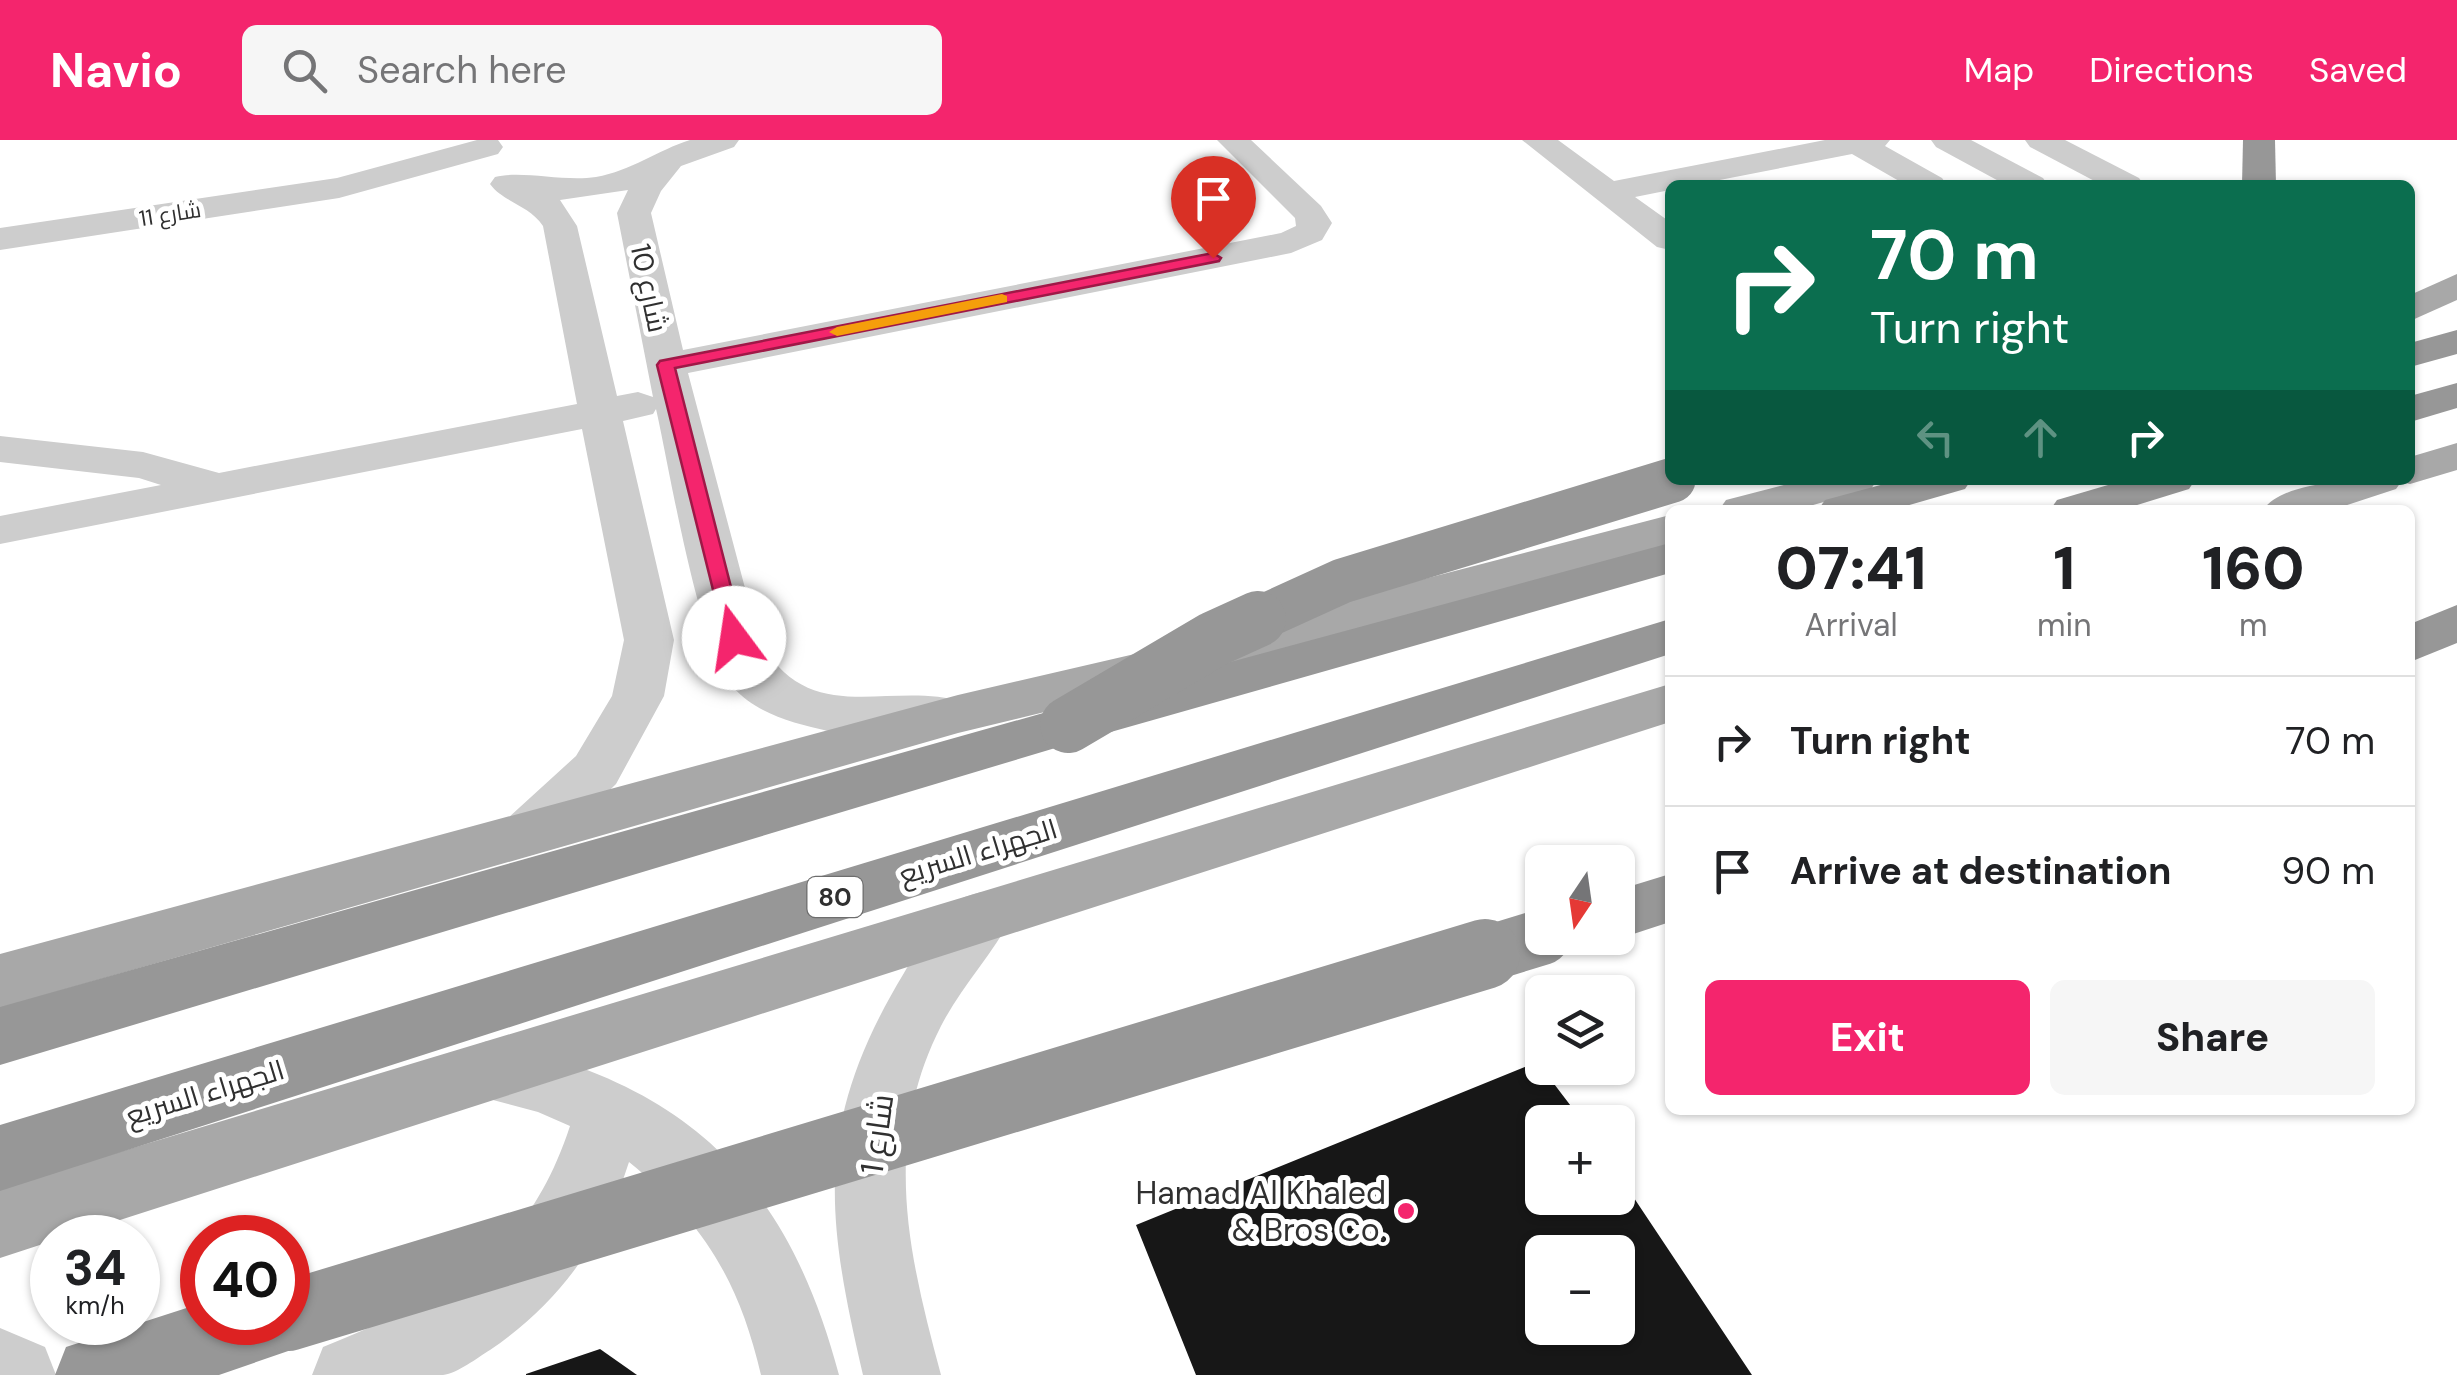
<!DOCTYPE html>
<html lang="en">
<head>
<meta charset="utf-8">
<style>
	:root { --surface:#fff; --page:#f6f6f6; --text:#202124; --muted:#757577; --line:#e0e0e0; --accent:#f4256d }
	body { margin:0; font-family:"DM Sans",Cairo,sans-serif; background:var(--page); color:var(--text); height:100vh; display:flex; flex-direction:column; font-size:38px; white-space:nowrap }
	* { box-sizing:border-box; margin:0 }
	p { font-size:32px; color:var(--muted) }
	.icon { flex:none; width:55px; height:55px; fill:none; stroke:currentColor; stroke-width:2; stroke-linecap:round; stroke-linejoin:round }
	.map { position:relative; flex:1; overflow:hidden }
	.details { position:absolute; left:1665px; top:365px; width:750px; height:610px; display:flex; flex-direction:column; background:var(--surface); border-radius:15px; box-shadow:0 2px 8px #0004 }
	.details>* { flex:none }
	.hud { position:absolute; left:1665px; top:40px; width:750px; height:305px; border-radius:15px; box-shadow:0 2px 8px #0004; background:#0b6e4f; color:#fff; overflow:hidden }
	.needle { width:65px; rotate:193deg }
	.controls { position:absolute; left:1525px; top:705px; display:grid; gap:20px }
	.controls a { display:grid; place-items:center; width:110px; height:110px; border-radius:15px; background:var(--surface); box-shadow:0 2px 8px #0004; font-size:50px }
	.speed { position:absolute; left:30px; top:1075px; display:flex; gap:20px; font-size:50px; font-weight:700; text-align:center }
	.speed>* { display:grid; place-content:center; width:130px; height:130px; border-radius:50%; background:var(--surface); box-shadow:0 2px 8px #0004; line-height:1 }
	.speed small { font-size:25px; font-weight:400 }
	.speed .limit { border:15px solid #d22; background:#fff; color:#111 }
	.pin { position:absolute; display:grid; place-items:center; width:85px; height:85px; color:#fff; margin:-102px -42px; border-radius:50% 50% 50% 0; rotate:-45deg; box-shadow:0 0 10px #0007 }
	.pin .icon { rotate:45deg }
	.me { position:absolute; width:110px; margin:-55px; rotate:346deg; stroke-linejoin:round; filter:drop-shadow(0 0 8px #0008) }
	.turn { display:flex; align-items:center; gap:35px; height:210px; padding:0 40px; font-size:45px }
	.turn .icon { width:130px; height:130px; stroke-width:2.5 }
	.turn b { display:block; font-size:70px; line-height:85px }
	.lanes { display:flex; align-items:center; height:95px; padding:0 40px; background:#0003; justify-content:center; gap:50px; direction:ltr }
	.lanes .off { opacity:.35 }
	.eta { display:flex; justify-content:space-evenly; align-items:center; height:170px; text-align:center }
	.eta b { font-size:60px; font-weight:800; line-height:70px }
	.button { display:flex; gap:20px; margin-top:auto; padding:20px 40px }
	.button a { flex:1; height:115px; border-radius:15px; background:var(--accent); color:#fff; font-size:40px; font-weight:800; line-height:115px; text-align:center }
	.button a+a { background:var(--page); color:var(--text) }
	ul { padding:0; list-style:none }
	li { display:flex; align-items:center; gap:30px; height:130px; padding:0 40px; border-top:2px solid var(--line) }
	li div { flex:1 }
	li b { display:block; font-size:38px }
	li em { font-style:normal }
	header { display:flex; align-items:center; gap:60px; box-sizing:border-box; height:140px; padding:0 50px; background:var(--accent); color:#fff }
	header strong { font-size:48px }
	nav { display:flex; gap:55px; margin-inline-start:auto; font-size:35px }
	.search { width:700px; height:90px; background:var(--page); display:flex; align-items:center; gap:25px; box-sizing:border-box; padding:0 35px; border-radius:15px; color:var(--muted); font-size:38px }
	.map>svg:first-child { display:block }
</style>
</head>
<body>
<header>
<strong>Navio</strong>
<div class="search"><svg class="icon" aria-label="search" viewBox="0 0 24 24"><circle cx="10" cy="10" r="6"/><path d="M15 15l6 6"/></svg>Search here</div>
<nav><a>Map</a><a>Directions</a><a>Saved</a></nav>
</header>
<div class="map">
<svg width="2457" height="1235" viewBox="0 0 2457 1235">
	<rect width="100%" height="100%" fill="#fff"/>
	<g fill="#171717" fill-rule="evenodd">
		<path d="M 1542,920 L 1542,928 L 1583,982 L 1542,982 L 1542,1058 L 1618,1058 L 1618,1034 L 1752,1235 L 1196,1235 L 1136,1085 ZM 1542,1112 L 1618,1112 L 1618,1188 L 1542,1188 Z"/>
		<polygon points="600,1209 637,1235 526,1235 526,1234"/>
	</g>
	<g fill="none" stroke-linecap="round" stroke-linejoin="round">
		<g fill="#cdcdcd" fill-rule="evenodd">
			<polygon points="477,0 498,0 503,7 498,14 339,58 0,110 0,88 337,38"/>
			<path d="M 690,0 L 739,0 L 734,7 L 681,26 L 661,51 L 651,73 L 683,210 L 1281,93 L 1296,86 L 1295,78 L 1217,0 L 1251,0 L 1321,66 L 1332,83 L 1322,100 L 1291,113 L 688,233 L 758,497 C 808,592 888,539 964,562 L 972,575 L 964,588 C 921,601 871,600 828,591 C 794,583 758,575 733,547 C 698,506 670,330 656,269 L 653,274 L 623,281 L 674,500 L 664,556 L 616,644 L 548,710 L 528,716 L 508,710 L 499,694 L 508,678 L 576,616 L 612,556 L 624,500 L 582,289 L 0,404 L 0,376 L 161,345 L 139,338 L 0,322 L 0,296 L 143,312 L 219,333 L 577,264 L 543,86 C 529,65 503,62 490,44 L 495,37 C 522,30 563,42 596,37 C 631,31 658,10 690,0 ZM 628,50 L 617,73 L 653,257 L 638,252 L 617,256 L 577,86 L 560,60 Z"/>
			<polygon points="1522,0 1558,0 1614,41 1825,0 1890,0 1885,6 1942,38 1947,45 1906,45 1852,14 1694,45 1670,45 1670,50 1635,57 1670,82 1670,110 1657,107"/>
			<polygon points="1931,0 1971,0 2043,38 2048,45 2006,45 1936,7"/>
			<polygon points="2025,0 2065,0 2139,38 2144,45 2102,45 2030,7"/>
			<path d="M 981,752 L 1003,760 L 1012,777 C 992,815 961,847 941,886 C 881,1003 909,1116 941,1235 L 863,1235 C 825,1072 814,982 904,833 C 916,813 941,772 959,760 C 965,756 975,754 981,752 Z"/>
			<path d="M 487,901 C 686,943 787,1039 839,1235 L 761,1235 C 739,1141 704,1083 629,1022 C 604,1101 558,1164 490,1210 C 477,1218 458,1233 443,1235 C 401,1235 354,1235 312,1235 L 323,1207 C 445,1157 526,1120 570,986 L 538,972 L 463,952 L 454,931 L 463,910 Z"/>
			<polygon points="0,1188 45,1207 56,1235 0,1235"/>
		</g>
		<g fill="#a8a8a8" fill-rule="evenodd">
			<polygon points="2457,134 2457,160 2410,181 2410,155"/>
			<path d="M 2457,303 L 2457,330 L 2410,344 L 2401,342 L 2396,349 L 2332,370 L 2263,370 C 2286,337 2373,340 2410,340 L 2410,317 Z"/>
			<polygon points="1803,340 1877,340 1871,349 1795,370 1719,370 1726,360"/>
			<polygon points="1670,375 1670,404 1139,549 958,593 0,868 0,814 958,555 1139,513"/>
			<polygon points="1670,544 1670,582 64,1098 52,1098 52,1101 0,1118 0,1048"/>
		</g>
		<g fill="#979797" fill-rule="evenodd">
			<polygon points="2243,0 2275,0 2276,45 2242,45"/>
			<polygon points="2457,190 2457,214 2410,227 2410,203"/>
			<polygon points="2457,243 2457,268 2410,282 2410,256"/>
			<polygon points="1899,340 1971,340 1965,349 1892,370 1818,370 1825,360"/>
			<polygon points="2125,340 2195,340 2189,349 2121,370 2050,370 2057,360"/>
			<polygon points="1670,403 1670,433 1072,603 0,925 0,867 1068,566"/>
			<polygon points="2457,465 2457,503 2410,522 2410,484"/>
			<polygon points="1670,479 1670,514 0,1051 0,985"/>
			<polygon points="1670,734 1670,782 1618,799 1615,798 1618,750"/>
			<polygon points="288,1152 294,1155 305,1182 294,1209 219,1235 55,1235 66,1207 202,1163 202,1182 288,1182"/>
		</g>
		<polyline stroke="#979797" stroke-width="45" points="1252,482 1342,441 1673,340"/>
		<g stroke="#979797" stroke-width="56">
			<polyline points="1068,585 1214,499 1258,479"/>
			<polyline points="1477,817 1542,797"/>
		</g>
		<polyline stroke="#979797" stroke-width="70" points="288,1176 1485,814"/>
	</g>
	<polygon fill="#f4256d" stroke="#9f1847" stroke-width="2.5" points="1213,113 1221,118 1219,121 675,228 744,498 741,502 726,502 657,225 660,221"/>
	<polygon fill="#f59e0b" points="1002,154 1007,156 1007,162 837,196 829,192 837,187"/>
	<circle fill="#f4256d" stroke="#fff" stroke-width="4" cx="1406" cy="1071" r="10"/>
	<g text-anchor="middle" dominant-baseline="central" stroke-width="10" stroke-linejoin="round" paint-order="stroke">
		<g font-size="22" fill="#303030" stroke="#fff">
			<text transform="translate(170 74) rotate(-9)">شارع 11</text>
		</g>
		<rect fill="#fff" stroke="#6e6e6e" stroke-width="2.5" x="807.5" y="737" width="55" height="40" rx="8"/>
		<g font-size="25" font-weight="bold" fill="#303030">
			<text x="835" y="757">80</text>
		</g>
		<g font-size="28" fill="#303030" stroke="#fff">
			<text transform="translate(649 148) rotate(78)">شارع 10</text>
			<text transform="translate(978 712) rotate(-17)">الجهراء السريع</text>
			<text transform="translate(205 953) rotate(-17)">الجهراء السريع</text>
		</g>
		<g font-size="32" fill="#303030" stroke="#fff">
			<text transform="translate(877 994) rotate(-82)">شارع 1</text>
		</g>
		<g font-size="32" fill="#303030" stroke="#fff" text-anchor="end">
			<text x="1386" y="1053">Hamad Al Khaled<tspan x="1386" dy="37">&amp; Bros Co.</tspan></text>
		</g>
	</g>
</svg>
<div class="controls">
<a><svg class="needle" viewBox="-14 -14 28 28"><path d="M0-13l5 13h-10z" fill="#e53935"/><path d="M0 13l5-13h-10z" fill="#757577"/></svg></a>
<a><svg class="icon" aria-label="layers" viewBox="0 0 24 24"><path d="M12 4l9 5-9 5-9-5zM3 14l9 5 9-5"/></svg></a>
<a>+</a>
<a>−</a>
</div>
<div class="speed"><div>34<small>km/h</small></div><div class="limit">40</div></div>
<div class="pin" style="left:1213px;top:118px;background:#d93025"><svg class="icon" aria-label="arrive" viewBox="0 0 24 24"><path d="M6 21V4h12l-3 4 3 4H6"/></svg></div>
<svg class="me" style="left:734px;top:498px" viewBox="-20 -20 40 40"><circle r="19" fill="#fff"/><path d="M0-13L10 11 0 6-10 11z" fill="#f4256d"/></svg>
<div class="hud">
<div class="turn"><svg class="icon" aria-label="right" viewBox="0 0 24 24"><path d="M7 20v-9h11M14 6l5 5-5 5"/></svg><div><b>70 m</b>Turn right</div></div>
<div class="lanes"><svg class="icon off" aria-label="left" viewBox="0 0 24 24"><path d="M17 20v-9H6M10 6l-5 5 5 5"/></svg><svg class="icon off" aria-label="ahead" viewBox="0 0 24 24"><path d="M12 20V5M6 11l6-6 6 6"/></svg><svg class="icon" aria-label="right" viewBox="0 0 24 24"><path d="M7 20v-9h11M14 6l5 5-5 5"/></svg></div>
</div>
<section class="details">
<div class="eta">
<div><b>07:41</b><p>Arrival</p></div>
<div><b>1</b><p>min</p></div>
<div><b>160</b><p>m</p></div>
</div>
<ul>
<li><svg class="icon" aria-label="right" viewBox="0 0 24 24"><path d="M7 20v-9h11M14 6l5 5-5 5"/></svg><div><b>Turn right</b></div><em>70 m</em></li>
<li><svg class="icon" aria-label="arrive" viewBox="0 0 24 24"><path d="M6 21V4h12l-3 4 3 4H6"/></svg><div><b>Arrive at destination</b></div><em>90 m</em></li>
</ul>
<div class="button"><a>Exit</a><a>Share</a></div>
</section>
</div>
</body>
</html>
